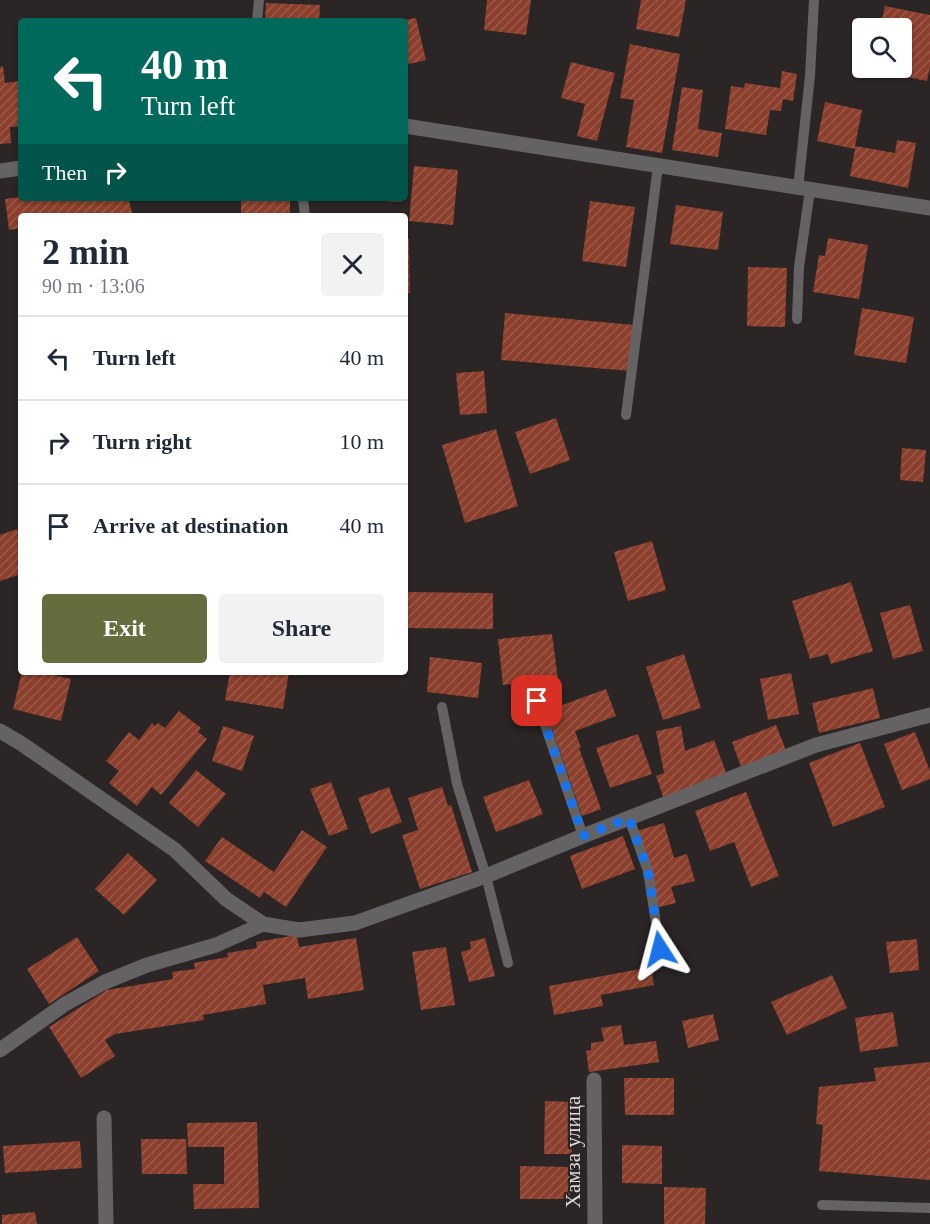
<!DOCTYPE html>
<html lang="en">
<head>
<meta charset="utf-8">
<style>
	:root { --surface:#fff; --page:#f2f2f3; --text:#1f2937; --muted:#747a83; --line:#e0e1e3; --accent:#646d3e }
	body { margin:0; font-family:"Times New Roman",serif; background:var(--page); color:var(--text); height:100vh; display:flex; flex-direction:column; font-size:22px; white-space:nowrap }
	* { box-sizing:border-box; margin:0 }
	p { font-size:20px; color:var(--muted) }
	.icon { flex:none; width:33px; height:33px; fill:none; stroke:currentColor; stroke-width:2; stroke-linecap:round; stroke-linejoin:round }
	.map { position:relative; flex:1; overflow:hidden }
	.panel { position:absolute; left:18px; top:213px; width:390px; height:462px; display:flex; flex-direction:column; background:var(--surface); border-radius:6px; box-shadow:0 2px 4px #0004 }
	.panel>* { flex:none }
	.guide { position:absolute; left:18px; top:18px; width:390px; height:183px; border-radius:6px; box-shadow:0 2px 4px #0004; background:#00695c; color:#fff; overflow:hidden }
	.fabs { position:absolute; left:852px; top:18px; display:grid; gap:12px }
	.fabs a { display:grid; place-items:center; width:60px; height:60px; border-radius:6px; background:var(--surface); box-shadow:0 2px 4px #0004; font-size:30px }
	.pin { position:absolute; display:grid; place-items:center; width:51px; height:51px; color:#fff; margin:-26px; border-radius:12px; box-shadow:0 3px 9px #0006 }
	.me { position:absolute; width:66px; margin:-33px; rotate:351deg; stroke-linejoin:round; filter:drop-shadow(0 0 4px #0008) }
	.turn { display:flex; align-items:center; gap:21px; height:126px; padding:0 24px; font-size:27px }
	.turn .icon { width:78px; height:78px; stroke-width:2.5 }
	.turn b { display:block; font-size:42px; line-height:51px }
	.then { display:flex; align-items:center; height:57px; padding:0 24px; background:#0003; gap:12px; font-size:22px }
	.round { display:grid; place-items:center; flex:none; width:63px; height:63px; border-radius:6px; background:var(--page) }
	.summary { display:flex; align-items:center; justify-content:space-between; height:102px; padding:0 24px }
	h1 { font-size:36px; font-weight:600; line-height:45px }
	.cta { display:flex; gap:12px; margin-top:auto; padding:12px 24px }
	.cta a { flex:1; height:69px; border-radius:6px; background:var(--accent); color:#fff; font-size:24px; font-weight:600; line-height:69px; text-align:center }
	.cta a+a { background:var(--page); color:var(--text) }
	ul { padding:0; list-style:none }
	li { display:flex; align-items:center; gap:18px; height:84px; padding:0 24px; border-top:2px solid var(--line) }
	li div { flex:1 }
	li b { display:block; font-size:22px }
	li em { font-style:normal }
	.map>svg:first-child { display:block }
</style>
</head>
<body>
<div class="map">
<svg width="930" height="1224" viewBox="0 0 930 1224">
	<defs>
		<pattern id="building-hatch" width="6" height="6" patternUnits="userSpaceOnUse" patternTransform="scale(1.5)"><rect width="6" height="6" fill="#8b3f2c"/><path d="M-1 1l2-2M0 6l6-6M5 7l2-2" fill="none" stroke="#9b5a4a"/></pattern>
	</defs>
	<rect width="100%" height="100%" fill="#2b2525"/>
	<g fill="url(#building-hatch)">
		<polygon points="487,0 531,0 526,35 484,30"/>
		<polygon points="641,0 686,0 679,37 636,29"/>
		<polygon points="266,3 320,5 319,21 265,21"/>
		<polygon points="885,6 930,15 930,67 927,81 872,70 873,68 902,68 902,28 880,28"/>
		<polygon points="416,18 426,60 405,65 405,20"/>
		<polygon points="630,44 680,54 662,153 626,147 634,100 620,98"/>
		<polygon points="571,62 615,73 597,141 577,136 585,104 561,98"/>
		<polygon points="3,66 5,83 21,81 21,126 10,127 11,143 0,144 0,67"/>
		<polygon points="782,71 797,74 793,101 783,99 781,111 770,110 766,135 725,129 731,86 744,88 745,83 780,88"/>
		<polygon points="682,87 703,90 698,129 722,133 718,157 672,150"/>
		<polygon points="825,102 862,110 855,146 895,153 897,140 916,143 908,188 850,176 855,149 817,141"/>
		<polygon points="414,166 458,170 453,225 409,221"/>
		<polygon points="21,197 128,198 133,216 21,216 21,228 9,230 5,199"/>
		<polygon points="241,198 290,198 290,213 241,215"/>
		<polygon points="370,198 401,198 401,202 370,200"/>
		<polygon points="590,201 635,207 626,267 582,261"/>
		<polygon points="676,205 723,212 718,250 670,244"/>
		<polygon points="828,238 868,245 859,299 813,292 819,255 825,256"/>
		<polygon points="405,239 409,239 410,293 405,293"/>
		<polygon points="748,267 787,268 785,327 747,326"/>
		<polygon points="862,308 914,317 906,363 854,355"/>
		<polygon points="505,313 634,325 630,371 501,360"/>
		<polygon points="484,371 487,413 460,415 456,373"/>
		<polygon points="556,418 570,460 530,474 515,432"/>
		<polygon points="496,429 518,506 465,523 442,445"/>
		<polygon points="902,448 926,450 923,482 900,480"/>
		<polygon points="17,529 21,540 21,574 0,581 0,535"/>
		<polygon points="652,541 666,590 628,601 614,552"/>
		<polygon points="851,582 873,651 831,664 828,654 810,659 792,601"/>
		<polygon points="405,592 493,593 493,629 405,628"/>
		<polygon points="910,605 923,651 893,659 880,613"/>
		<polygon points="552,634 558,680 503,685 498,639"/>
		<polygon points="684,654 701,708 663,720 646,667"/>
		<polygon points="430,657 482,663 478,698 427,692"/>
		<polygon points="22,672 40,672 71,679 61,721 13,709"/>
		<polygon points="230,672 289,672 283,709 225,700"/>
		<polygon points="791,673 799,714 768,720 760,679"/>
		<polygon points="873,688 880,718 819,733 812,703"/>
		<polygon points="606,689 616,716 575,731 581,748 579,748 601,809 582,816 546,711"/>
		<polygon points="179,711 201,728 198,732 207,739 161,795 152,787 137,806 109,783 119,771 106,761 129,732 139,740 152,723 155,726 158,723 165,728"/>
		<polygon points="776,725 786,750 741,767 732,742"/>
		<polygon points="223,726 254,736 242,771 212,761"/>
		<polygon points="681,726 685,751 714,740 727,775 664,799 656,776 664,773 656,731"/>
		<polygon points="915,732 930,771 930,779 902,790 884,744"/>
		<polygon points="638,734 652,774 610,788 596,748"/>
		<polygon points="860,743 885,807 833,827 809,763"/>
		<polygon points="196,770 226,794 198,827 169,803"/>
		<polygon points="529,780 543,814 496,832 483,797"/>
		<polygon points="331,782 348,829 329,836 310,789"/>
		<polygon points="389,787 402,822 371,834 358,798"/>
		<polygon points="442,787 448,806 451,805 472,872 420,889 402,835 418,830 408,798"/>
		<polygon points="746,792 779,876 751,887 734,842 710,851 695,811"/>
		<polygon points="664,823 674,858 687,854 695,881 671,887 676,903 659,907 636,831"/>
		<polygon points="302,830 327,847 286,907 264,892 260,898 205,861 222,837 274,872"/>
		<polygon points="623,836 635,869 582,889 570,856"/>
		<polygon points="128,853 157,880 124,915 95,889"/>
		<polygon points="297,935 299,947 356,938 364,990 308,999 305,978 263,985 266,1004 203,1015 204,1020 115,1034 105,1040 115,1056 81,1078 49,1027 107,990 173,979 172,972 195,969 194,963 228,957 227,953 257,948 256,942"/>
		<polygon points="77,937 99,971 49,1004 27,969"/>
		<polygon points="485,938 495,976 469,982 461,952 471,949 470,942"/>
		<polygon points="917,939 919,970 890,973 886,942"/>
		<polygon points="446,947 455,1005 421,1010 412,952"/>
		<polygon points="651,967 654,985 601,995 603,1006 554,1015 549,986"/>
		<polygon points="832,975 847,1008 787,1035 771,1002"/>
		<polygon points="893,1012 898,1046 860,1052 855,1018"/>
		<polygon points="713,1014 719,1040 688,1048 682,1021"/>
		<polygon points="621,1025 624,1045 656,1041 659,1062 589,1072 586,1051 591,1050 591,1043 604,1041 601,1028"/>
		<polygon points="930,1062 930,1180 819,1171 823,1125 816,1124 819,1087 876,1081 874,1068"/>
		<polygon points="624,1078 674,1078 674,1115 625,1115"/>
		<polygon points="545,1101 573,1102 572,1154 544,1154"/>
		<polygon points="257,1122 259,1208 194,1209 193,1184 224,1184 224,1147 188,1147 187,1123"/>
		<polygon points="141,1139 186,1139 187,1174 142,1174"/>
		<polygon points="80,1141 82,1168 5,1173 3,1146"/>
		<polygon points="622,1145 662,1146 662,1184 622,1183"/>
		<polygon points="520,1166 570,1167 570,1199 520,1199"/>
		<polygon points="664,1187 706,1188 705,1224 664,1224"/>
		<polygon points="35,1212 37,1224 2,1224 2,1215"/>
	</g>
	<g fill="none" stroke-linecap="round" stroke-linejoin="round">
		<g stroke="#656263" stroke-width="10">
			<polyline points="257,21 259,0"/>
			<polyline points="798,188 810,76 814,0"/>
			<polyline points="303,198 305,216"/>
			<polyline points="797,319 799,267 810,190"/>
			<polyline points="626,415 658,166"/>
			<polyline points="537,701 583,836"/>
			<polyline points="442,707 457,784 486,876 508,963"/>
			<polyline points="629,818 648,871 660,949"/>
			<polyline points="822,1205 930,1208"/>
		</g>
		<g stroke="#656263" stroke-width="15">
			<polyline points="405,126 930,208"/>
			<polyline points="0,171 21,168"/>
			<polyline points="0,731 22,744 175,850 226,899 263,924 299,930 355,923 486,876 583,836 816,745 930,715"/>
			<polyline points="0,1050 65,1004 105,982 147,965 216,945 263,924"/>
			<polyline points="594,1080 595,1224"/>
			<polyline points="104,1118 106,1224"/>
		</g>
	</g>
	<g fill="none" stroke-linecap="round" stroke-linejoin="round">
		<polyline stroke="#1a73e8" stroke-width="10" stroke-dasharray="0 18" points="537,701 583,836 629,818 648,871 660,949"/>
	</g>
	<g text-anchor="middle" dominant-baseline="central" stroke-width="4.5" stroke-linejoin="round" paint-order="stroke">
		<g font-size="21" fill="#dedada" stroke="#2b2525">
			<text transform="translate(573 1152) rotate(-90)">Хамза улица</text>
		</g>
	</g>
</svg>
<div class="fabs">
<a><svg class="icon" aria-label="search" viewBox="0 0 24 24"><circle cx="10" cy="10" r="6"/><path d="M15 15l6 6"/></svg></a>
</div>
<div class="pin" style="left:537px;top:701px;background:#d93025"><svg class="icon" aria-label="arrive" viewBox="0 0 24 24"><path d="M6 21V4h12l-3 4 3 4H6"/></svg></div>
<svg class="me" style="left:660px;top:949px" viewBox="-20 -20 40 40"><path d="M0-17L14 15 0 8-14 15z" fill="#1a73e8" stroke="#fff" stroke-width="4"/></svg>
<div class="guide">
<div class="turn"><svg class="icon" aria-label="left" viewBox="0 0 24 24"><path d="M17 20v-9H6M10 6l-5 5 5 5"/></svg><div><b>40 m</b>Turn left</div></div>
<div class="then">Then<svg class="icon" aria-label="right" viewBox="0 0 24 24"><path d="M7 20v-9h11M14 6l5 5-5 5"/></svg></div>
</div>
<section class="panel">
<div class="summary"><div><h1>2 min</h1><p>90 m · 13:06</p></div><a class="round"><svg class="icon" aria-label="close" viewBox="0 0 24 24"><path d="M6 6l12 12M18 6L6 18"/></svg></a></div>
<ul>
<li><svg class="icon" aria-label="left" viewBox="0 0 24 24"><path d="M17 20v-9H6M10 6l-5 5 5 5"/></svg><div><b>Turn left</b></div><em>40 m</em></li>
<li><svg class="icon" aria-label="right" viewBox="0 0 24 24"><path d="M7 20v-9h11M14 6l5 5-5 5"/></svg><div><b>Turn right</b></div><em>10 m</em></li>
<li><svg class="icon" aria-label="arrive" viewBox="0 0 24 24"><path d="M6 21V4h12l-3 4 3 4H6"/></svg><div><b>Arrive at destination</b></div><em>40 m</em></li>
</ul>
<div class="cta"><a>Exit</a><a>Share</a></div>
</section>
</div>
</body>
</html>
